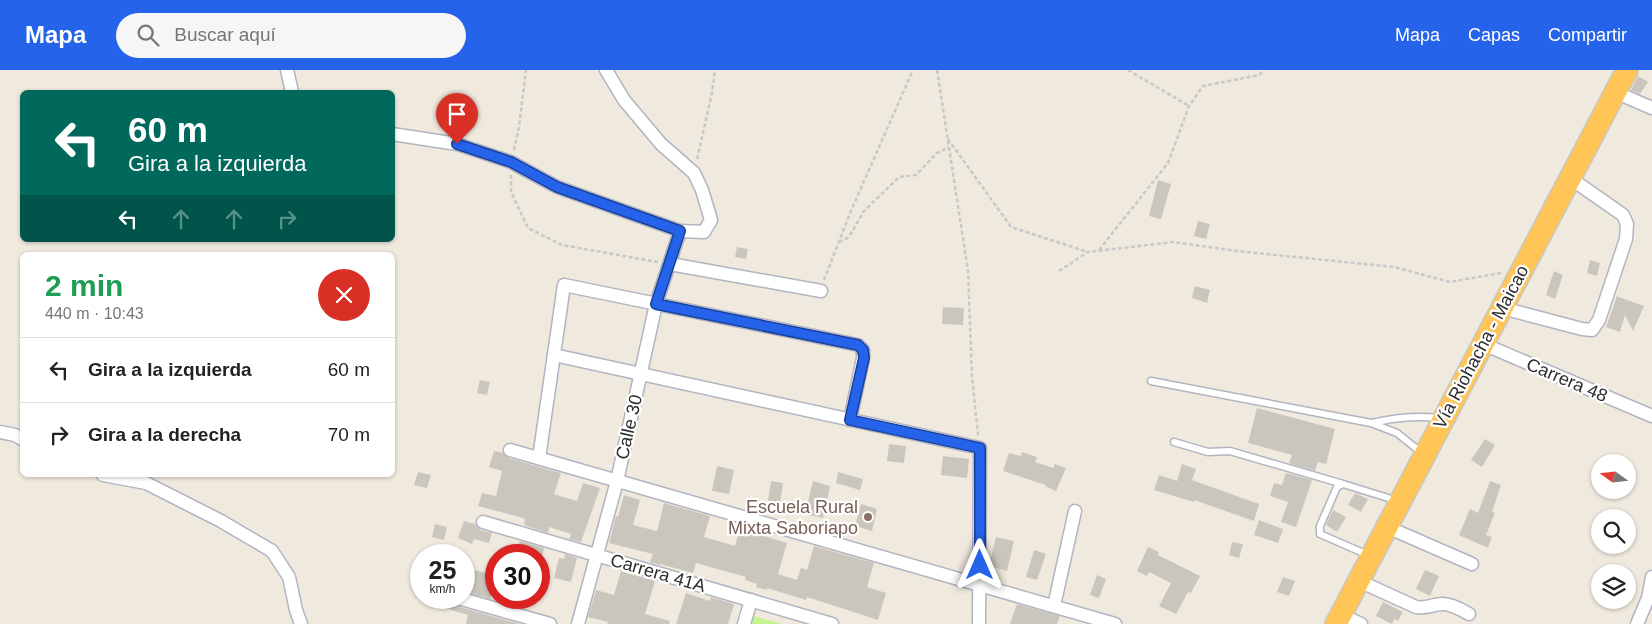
<!DOCTYPE html>
<html lang="es">
<head>
<meta charset="utf-8">
<style>
	:root { --surface:#fff; --page:#f6f6f6; --text:#222; --muted:#767676; --line:#e0e0e0; --accent:#2563eb }
	body { margin:0; font-family:Helvetica,sans-serif; background:var(--page); color:var(--text); height:100vh; display:flex; flex-direction:column; font-size:19px; white-space:nowrap }
	* { box-sizing:border-box; margin:0 }
	p { font-size:16px; color:var(--muted) }
	.icon { flex:none; width:28px; height:28px; fill:none; stroke:currentColor; stroke-width:2; stroke-linecap:round; stroke-linejoin:round }
	.map { position:relative; flex:1; overflow:hidden }
	.drawer { position:absolute; left:20px; top:182px; width:375px; height:225px; display:flex; flex-direction:column; background:var(--surface); border-radius:8px; box-shadow:0 1px 4px #0004 }
	.drawer>* { flex:none }
	.guide { position:absolute; left:20px; top:20px; width:375px; height:152px; border-radius:8px; box-shadow:0 1px 4px #0004; background:#00695c; color:#fff; overflow:hidden }
	.needle { width:32px; rotate:285deg }
	.fabs { position:absolute; left:1591px; top:384px; display:grid; gap:10px }
	.fabs a { display:grid; place-items:center; width:45px; height:45px; border-radius:50%; background:var(--surface); box-shadow:0 1px 4px #0004; font-size:25px }
	.speed { position:absolute; left:410px; top:474px; display:flex; gap:10px; font-size:25px; font-weight:700; text-align:center }
	.speed>* { display:grid; place-content:center; width:65px; height:65px; border-radius:50%; background:var(--surface); box-shadow:0 1px 4px #0004; line-height:1 }
	.speed small { font-size:12px; font-weight:400 }
	.speed .limit { border:8px solid #d22; background:#fff; color:#111 }
	.pin { position:absolute; display:grid; place-items:center; width:42px; height:42px; color:#fff; margin:-51px -21px; border-radius:50% 50% 50% 0; rotate:-45deg; box-shadow:0 0 5px #0007 }
	.pin .icon { rotate:45deg }
	.me { position:absolute; width:55px; margin:-28px; rotate:0deg; stroke-linejoin:round; filter:drop-shadow(0 0 4px #0008) }
	.turn { display:flex; align-items:center; gap:18px; height:105px; padding:0 25px; font-size:22px }
	.turn .icon { width:65px; height:65px; stroke-width:2.5 }
	.turn b { display:block; font-size:35px; line-height:42px }
	.lanes { display:flex; align-items:center; height:48px; padding:0 25px; background:#0003; justify-content:center; gap:25px; direction:ltr }
	.lanes .off { opacity:.35 }
	.round { display:grid; place-items:center; flex:none; width:52px; height:52px; border-radius:26px; background:var(--page) }
	.summary { display:flex; align-items:center; justify-content:space-between; height:85px; padding:0 25px }
	h1 { font-size:30px; font-weight:700; line-height:38px; color:#1e9e55 }
	ul { padding:0; list-style:none }
	li { display:flex; align-items:center; gap:15px; height:65px; padding:0 25px; border-top:1px solid var(--line) }
	li div { flex:1 }
	li b { display:block; font-size:19px }
	li em { font-style:normal }
	header { display:flex; align-items:center; gap:30px; box-sizing:border-box; height:70px; padding:0 25px; background:var(--accent); color:#fff }
	header strong { font-size:24px }
	nav { display:flex; gap:28px; margin-inline-start:auto; font-size:18px }
	.search { width:350px; height:45px; background:var(--page); display:flex; align-items:center; gap:12px; box-sizing:border-box; padding:0 18px; border-radius:28px; color:var(--muted); font-size:19px }
	.map>svg:first-child { display:block }
</style>
</head>
<body>
<header>
<strong>Mapa</strong>
<div class="search"><svg class="icon" aria-label="search" viewBox="0 0 24 24"><circle cx="10" cy="10" r="6"/><path d="M15 15l6 6"/></svg>Buscar aquí</div>
<nav><a>Mapa</a><a>Capas</a><a>Compartir</a></nav>
</header>
<div class="map">
<svg width="1652" height="554" viewBox="0 0 1652 554">
	<rect width="100%" height="100%" fill="#f0e9de"/>
	<polygon fill="#c4f490" points="753,546 782,554 750,554"/>
	<g fill="#cbc6bd">
		<polygon points="1638,6 1648,12 1640,24 1631,20"/>
		<polygon points="1158,110 1171,114 1161,149 1149,146"/>
		<polygon points="1198,151 1210,154 1206,169 1194,166"/>
		<polygon points="737,177 748,179 746,189 735,187"/>
		<polygon points="1590,190 1600,193 1597,206 1587,203"/>
		<polygon points="1554,201 1563,205 1555,229 1546,225"/>
		<polygon points="1195,216 1210,220 1207,233 1192,228"/>
		<polygon points="1616,226 1644,236 1633,261 1625,245 1620,262 1606,257 1616,229"/>
		<polygon points="943,237 964,238 963,255 942,254"/>
		<polygon points="480,310 490,312 487,325 477,323"/>
		<polygon points="1257,338 1335,359 1326,394 1318,392 1315,401 1289,393 1292,385 1248,373"/>
		<polygon points="1485,369 1495,375 1482,397 1471,390"/>
		<polygon points="889,374 906,376 904,393 887,391"/>
		<polygon points="494,381 503,383 508,388 561,403 554,424 577,431 583,413 600,418 581,472 569,469 571,464 549,457 548,463 524,455 525,449 516,446 478,436 482,423 496,426 502,401 489,397"/>
		<polygon points="1022,382 1037,387 1035,392 1053,398 1055,394 1066,398 1056,421 1045,416 1046,415 1003,401 1009,383 1021,386"/>
		<polygon points="943,386 969,389 967,408 941,405"/>
		<polygon points="1182,394 1196,399 1192,410 1259,434 1254,451 1194,430 1194,432 1154,420 1159,405 1177,411"/>
		<polygon points="717,396 734,400 729,424 712,421"/>
		<polygon points="418,402 431,405 427,418 414,415"/>
		<polygon points="838,402 863,409 860,420 836,413"/>
		<polygon points="1286,403 1312,410 1296,457 1281,452 1288,432 1270,426 1274,413 1282,415"/>
		<polygon points="771,411 783,413 780,433 768,431"/>
		<polygon points="813,411 830,416 823,448 805,444"/>
		<polygon points="1490,411 1501,415 1492,442 1495,443 1486,465 1492,467 1488,478 1459,465 1470,439 1478,443"/>
		<polygon points="1355,423 1368,429 1361,442 1348,435"/>
		<polygon points="624,425 640,430 633,455 657,461 664,433 710,446 704,467 735,476 741,455 755,459 754,463 787,473 778,504 797,510 801,498 807,500 814,476 874,493 867,517 886,523 878,550 807,527 806,530 767,518 767,520 756,517 757,514 745,510 746,507 696,493 693,503 660,494 660,495 650,492 653,484 609,473 616,446 618,447"/>
		<polygon points="861,434 877,439 872,461 855,456"/>
		<polygon points="1333,440 1346,447 1337,462 1326,455"/>
		<polygon points="1259,450 1283,459 1278,473 1254,465"/>
		<polygon points="464,451 475,454 480,460 492,463 489,473 474,469 472,474 458,468"/>
		<polygon points="435,454 447,457 444,470 432,467"/>
		<polygon points="996,467 1014,471 1007,501 989,496"/>
		<polygon points="520,471 544,478 542,487 517,480"/>
		<polygon points="1232,472 1243,474 1239,488 1229,485"/>
		<polygon points="1148,477 1159,482 1158,485 1200,506 1191,523 1188,522 1176,544 1159,536 1171,513 1149,502 1147,506 1137,501"/>
		<polygon points="1034,480 1046,484 1037,510 1026,507"/>
		<polygon points="565,484 577,488 571,512 554,508 559,488 564,489"/>
		<polygon points="471,499 486,503 486,506 496,509 496,520 494,520 492,522 490,529 465,522"/>
		<polygon points="1425,500 1439,506 1430,526 1416,519"/>
		<polygon points="621,501 655,511 645,544 670,551 669,554 607,554 608,552 588,547 596,520 614,525"/>
		<polygon points="1097,505 1106,509 1099,528 1090,525"/>
		<polygon points="1283,507 1295,511 1289,526 1277,522"/>
		<polygon points="686,523 710,531 711,527 734,534 728,554 676,554"/>
		<polygon points="441,528 450,528 452,533 456,536 520,554 466,554 468,545 439,536"/>
		<polygon points="1383,532 1403,542 1398,551 1394,549 1392,554 1376,546"/>
		<polygon points="1017,534 1060,546 1057,554 1010,554"/>
	</g>
	<g fill="none" stroke-linecap="round" stroke-linejoin="round">
		<g stroke="#b2b4c2" stroke-width="9">
			<g id="service">
				<polyline points="1151,311 1371,353 1397,363 1422,383"/>
				<path d="M 1372,353 C 1398,347 1414,346 1441,348"/>
				<polyline points="1174,372 1208,382 1230,381 1343,414"/>
				<polyline points="1368,485 1320,464 1320,456 1337,417 1343,414 1398,431"/>
			</g>
		</g>
		<g stroke="#b2b4c2" stroke-width="15">
			<g id="minor">
				<polyline points="287,0 292,22"/>
				<polyline points="1615,22 1652,38"/>
				<polyline points="392,64 457,74 511,92 557,117 680,161 704,162 711,150 702,120 694,103 661,74 624,30 606,0"/>
				<polyline points="670,194 821,221"/>
				<polyline points="1502,238 1582,259 1592,260 1599,250 1626,169 1627,154 1623,145 1570,108"/>
				<polyline points="1483,274 1652,346"/>
				<polyline points="554,285 980,378 979,554"/>
				<polyline points="0,362 15,365 22,369"/>
				<polyline points="510,380 1115,554"/>
				<polyline points="539,388 564,215 858,275 863,280 863,288 850,350"/>
				<polyline points="103,405 146,413 221,451 272,481 289,507 296,540 301,554"/>
				<polyline points="483,452 832,554"/>
				<polyline points="1387,457 1472,494"/>
				<path d="M 1359,511 L 1416,537 C 1426,539 1434,534 1443,534 C 1452,534 1462,540 1469,544"/>
				<polyline points="458,528 550,554"/>
				<polyline points="1054,536 1075,441"/>
				<polyline points="1341,545 1361,554"/>
				<polyline points="578,554 617,411 656,234 680,161"/>
				<polyline points="744,554 751,530"/>
				<polyline points="1637,554 1648,528 1652,507"/>
			</g>
		</g>
		<g stroke="#c8c8c8" stroke-width="24">
			<polyline id="trunk" points="1336,554 1627,0"/>
		</g>
		<g stroke="#c8c8c8" stroke-width="2.5" stroke-dasharray="4 2.5" stroke-linecap="butt">
			<polyline points="937,0 968,201 972,306 978,365"/>
			<polyline points="1128,0 1189,36"/>
			<polyline points="948,69 1011,157 1088,182"/>
			<polyline points="514,80 519,57 526,0"/>
			<polyline points="697,89 712,23 715,0"/>
			<polyline points="511,105 511,122 528,158 562,175 658,192"/>
			<polyline points="839,172 849,167 864,141 899,107 916,105 937,83 949,77"/>
			<polyline points="1099,180 1168,93 1189,36 1203,16 1259,5 1264,0"/>
			<polyline points="1059,201 1088,182 1173,172 1237,181 1394,197 1450,212 1501,203"/>
			<polyline points="824,210 850,143 913,0"/>
		</g>
		<use href="#service" stroke="#fff" stroke-width="6"/>
		<use href="#minor" stroke="#fff" stroke-width="12"/>
		<use href="#trunk" stroke="#ffc557" stroke-width="21"/>
	</g>
	<g fill="none" stroke-linecap="round" stroke-linejoin="round">
		<g stroke="#184099" stroke-width="12">
			<polyline id="route" points="457,74 511,92 557,117 680,161 656,234 858,275 863,280 864,288 850,350 980,378 980,495"/>
		</g>
		<use href="#route" stroke="#2563eb" stroke-width="9"/>
	</g>
	<circle fill="#8d6e63" stroke="#fff" stroke-width="2" cx="868" cy="447" r="5"/>
	<g text-anchor="middle" dominant-baseline="central" stroke-width="4.5" stroke-linejoin="round" paint-order="stroke">
		<g font-size="18" fill="#2d2d2d" stroke="#fff">
			<text transform="translate(1481 277) rotate(-62)">Vía Riohacha - Maicao</text>
			<text transform="translate(1567 310) rotate(23)">Carrera 48</text>
			<text transform="translate(629 357) rotate(-77)">Calle 30</text>
			<text transform="translate(658 503) rotate(16)">Carrera 41A</text>
		</g>
		<g font-size="18" fill="#785e54" stroke="#fff" text-anchor="end">
			<text x="858" y="437">Escuela Rural<tspan x="858" dy="21">Mixta Saboriapo</tspan></text>
		</g>
	</g>
</svg>
<div class="fabs">
<a><svg class="needle" viewBox="-14 -14 28 28"><path d="M0-13l5 13h-10z" fill="#e53935"/><path d="M0 13l5-13h-10z" fill="#767676"/></svg></a>
<a><svg class="icon" aria-label="search" viewBox="0 0 24 24"><circle cx="10" cy="10" r="6"/><path d="M15 15l6 6"/></svg></a>
<a><svg class="icon" aria-label="layers" viewBox="0 0 24 24"><path d="M12 4l9 5-9 5-9-5zM3 14l9 5 9-5"/></svg></a>
</div>
<div class="speed"><div>25<small>km/h</small></div><div class="limit">30</div></div>
<div class="pin" style="left:457px;top:74px;background:#d93025"><svg class="icon" aria-label="arrive" viewBox="0 0 24 24"><path d="M6 21V4h12l-3 4 3 4H6"/></svg></div>
<svg class="me" style="left:980px;top:495px" viewBox="-20 -20 40 40"><path d="M0-17L14 15 0 8-14 15z" fill="#2563eb" stroke="#fff" stroke-width="4"/></svg>
<div class="guide">
<div class="turn"><svg class="icon" aria-label="left" viewBox="0 0 24 24"><path d="M17 20v-9H6M10 6l-5 5 5 5"/></svg><div><b>60 m</b>Gira a la izquierda</div></div>
<div class="lanes"><svg class="icon" aria-label="left" viewBox="0 0 24 24"><path d="M17 20v-9H6M10 6l-5 5 5 5"/></svg><svg class="icon off" aria-label="ahead" viewBox="0 0 24 24"><path d="M12 20V5M6 11l6-6 6 6"/></svg><svg class="icon off" aria-label="ahead" viewBox="0 0 24 24"><path d="M12 20V5M6 11l6-6 6 6"/></svg><svg class="icon off" aria-label="right" viewBox="0 0 24 24"><path d="M7 20v-9h11M14 6l5 5-5 5"/></svg></div>
</div>
<section class="drawer">
<div class="summary"><div><h1>2 min</h1><p>440 m · 10:43</p></div><a class="round" style="background:#d93025;color:#fff"><svg class="icon" aria-label="close" viewBox="0 0 24 24"><path d="M6 6l12 12M18 6L6 18"/></svg></a></div>
<ul>
<li><svg class="icon" aria-label="left" viewBox="0 0 24 24"><path d="M17 20v-9H6M10 6l-5 5 5 5"/></svg><div><b>Gira a la izquierda</b></div><em>60 m</em></li>
<li><svg class="icon" aria-label="right" viewBox="0 0 24 24"><path d="M7 20v-9h11M14 6l5 5-5 5"/></svg><div><b>Gira a la derecha</b></div><em>70 m</em></li>
</ul>
</section>
</div>
</body>
</html>
